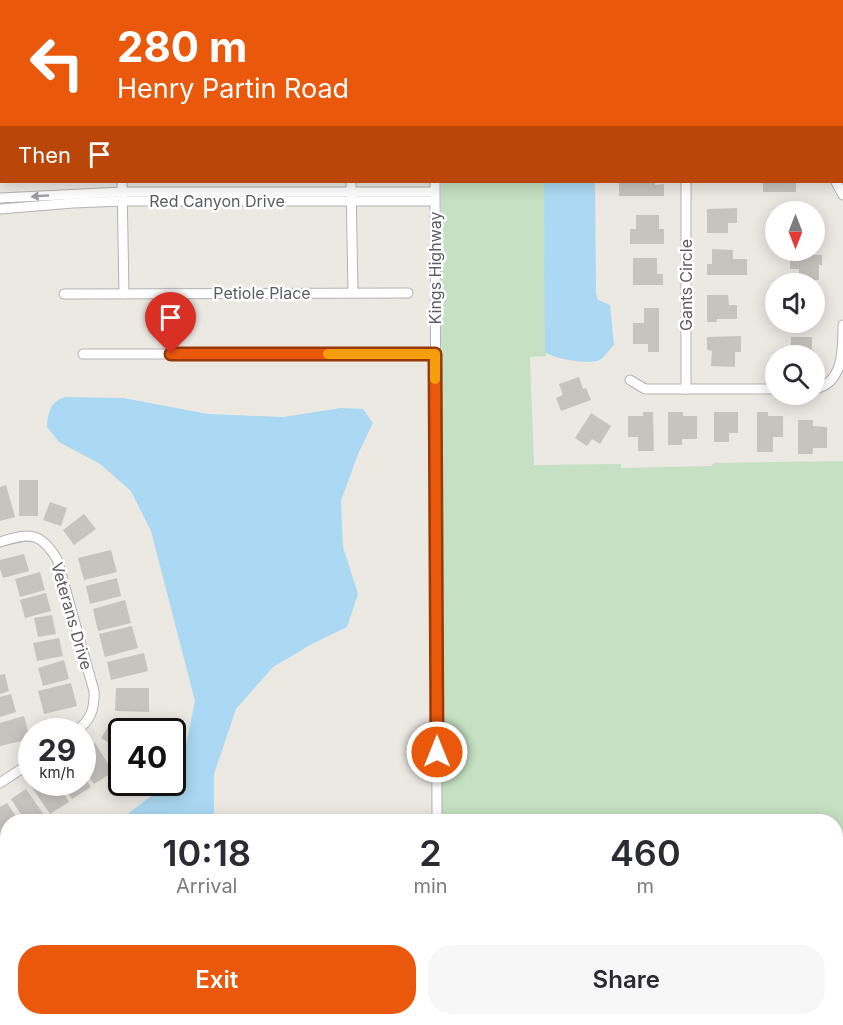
<!DOCTYPE html>
<html lang="en">
<head>
<meta charset="utf-8">
<style>
	:root { --surface:#fff; --page:#f7f7f7; --text:#2b2b33; --muted:#7c7c81; --accent:#ea580c }
	body { margin:0; font-family:Inter,sans-serif; background:var(--page); color:var(--text); height:100vh; display:flex; flex-direction:column; font-size:22px; white-space:nowrap }
	* { box-sizing:border-box; margin:0 }
	p { font-size:20px; color:var(--muted) }
	.icon { flex:none; width:33px; height:33px; fill:none; stroke:currentColor; stroke-width:2; stroke-linecap:round; stroke-linejoin:round }
	.map { position:relative; flex:1; overflow:hidden }
	.sheet { position:absolute; left:0px; top:814px; width:843px; height:212px; display:flex; flex-direction:column; background:var(--surface); border-radius:24px 24px 0 0; box-shadow:0 3px 15px #0003 }
	.sheet>* { flex:none }
	.banner { position:absolute; left:0px; top:0px; width:843px; height:183px; box-shadow:0 3px 15px #0003; background:#ea580c; color:#fff; overflow:hidden }
	.needle { width:39px; rotate:180deg }
	.buttons { position:absolute; left:765px; top:201px; display:grid; gap:12px }
	.buttons a { display:grid; place-items:center; width:60px; height:60px; border-radius:50%; background:var(--surface); box-shadow:0 3px 15px #0003; font-size:30px }
	.speed { position:absolute; left:18px; top:718px; display:flex; gap:12px; font-size:30px; font-weight:700; text-align:center }
	.speed>* { display:grid; place-content:center; width:78px; height:78px; border-radius:50%; background:var(--surface); box-shadow:0 3px 15px #0003; line-height:1 }
	.speed small { font-size:15px; font-weight:400 }
	.speed .limit { border:3px solid #111; border-radius:9px; background:#fff; color:#111 }
	.pin { position:absolute; display:grid; place-items:center; width:51px; height:51px; color:#fff; margin:-62px -26px; border-radius:50% 50% 50% 0; rotate:-45deg; box-shadow:0 0 6px #0007 }
	.pin .icon { rotate:45deg }
	.me { position:absolute; width:66px; margin:-33px; rotate:0deg; stroke-linejoin:round; filter:drop-shadow(0 0 4px #0008) }
	.turn { display:flex; align-items:center; gap:21px; height:126px; padding:0 18px; font-size:27px }
	.turn .icon { width:78px; height:78px; stroke-width:2.5 }
	.turn b { display:block; font-size:42px; line-height:51px }
	.then { display:flex; align-items:center; height:57px; padding:0 18px; background:#0003; gap:12px; font-size:22px }
	.eta { display:flex; justify-content:space-evenly; align-items:center; height:102px; text-align:center }
	.eta b { font-size:36px; font-weight:600; line-height:42px }
	.primary-button { display:flex; gap:12px; margin-top:auto; padding:12px 18px }
	.primary-button a { flex:1; height:69px; border-radius:24px; background:var(--accent); color:#fff; font-size:24px; font-weight:600; line-height:69px; text-align:center }
	.primary-button a+a { background:var(--page); color:var(--text) }
	.map>svg:first-child { display:block }
</style>
</head>
<body>
<div class="map">
<svg width="843" height="1025" viewBox="0 0 843 1025">
	<rect width="100%" height="100%" fill="#ece9e3"/>
	<polygon fill="#c5e0c2" points="441,182 544,182 546,356 530,357 534,465 621,464 621,468 711,466 714,463 843,461 843,1025 443,1025 443,1018 836,1018 836,822 442,822"/>
	<g fill="#abd9f3">
		<path d="M 544,182 L 595,182 L 596,293 L 598,300 L 610,305 L 614,345 C 609,349 606,356 601,359 C 592,366 554,359 545,352 Z"/>
		<path d="M 66,397 L 123,398 L 208,414 L 283,417 L 341,408 L 363,409 L 373,423 L 358,454 L 341,501 L 343,547 L 358,594 L 347,627 L 312,644 L 273,667 L 236,709 L 214,774 L 214,818 L 216,822 L 117,822 L 163,787 L 165,783 L 172,783 L 173,771 L 185,750 L 195,701 L 151,531 L 131,491 L 100,464 L 59,442 L 47,427 C 48,413 50,401 66,397 Z"/>
	</g>
	<g fill="#c7c4bf">
		<polygon points="619,182 655,182 655,185 664,184 664,196 619,196"/>
		<rect x="763" y="182" width="33" height="10"/>
		<polygon points="737,208 737,223 728,223 728,233 707,233 707,209"/>
		<polygon points="636,215 659,215 659,229 664,229 664,244 630,244 630,229 636,229"/>
		<polygon points="712,249 733,250 733,259 747,259 747,275 707,275 707,264 712,264"/>
		<polygon points="790,254 822,255 822,265 819,265 819,280 799,280 799,269 790,269"/>
		<polygon points="633,258 657,258 657,274 663,274 663,285 633,285"/>
		<polygon points="814,294 822,294 822,309 817,309 817,323 814,323"/>
		<polygon points="707,295 728,295 729,305 737,305 737,319 717,319 717,322 707,322"/>
		<polygon points="644,308 659,308 659,352 648,352 648,344 633,344 633,323 644,323"/>
		<polygon points="741,336 741,352 735,352 735,367 711,366 712,351 707,350 707,337"/>
		<polygon points="791,337 812,337 812,350 814,350 814,356 782,356 782,347 791,347"/>
		<polygon points="579,377 583,389 586,388 591,400 561,411 556,398 563,395 559,384"/>
		<polygon points="643,412 653,412 654,451 638,451 638,437 628,437 628,416 643,416"/>
		<polygon points="668,412 683,412 683,416 697,416 697,439 682,439 682,445 668,445"/>
		<polygon points="714,412 738,412 738,433 729,433 729,442 714,442"/>
		<polygon points="757,412 768,412 768,416 783,416 783,437 773,437 773,452 757,452"/>
		<polygon points="591,413 611,426 600,444 592,439 587,446 575,438"/>
		<polygon points="798,420 813,420 813,426 827,427 827,448 813,448 813,454 798,454"/>
		<rect x="19" y="480" width="19" height="36"/>
		<polygon points="6,485 15,517 0,521 0,487"/>
		<polygon points="50,502 67,508 61,526 43,520"/>
		<polygon points="84,514 96,529 74,545 63,530"/>
		<polygon points="111,550 117,572 84,580 78,558"/>
		<polygon points="24,554 29,571 3,578 0,569 0,560"/>
		<polygon points="40,572 45,590 20,597 15,579"/>
		<polygon points="117,578 121,596 90,604 86,586"/>
		<polygon points="46,593 51,611 25,618 20,600"/>
		<polygon points="125,600 131,623 98,631 93,609"/>
		<polygon points="52,615 56,634 38,637 34,618"/>
		<polygon points="132,626 138,648 105,657 99,634"/>
		<polygon points="59,638 63,656 37,661 33,643"/>
		<polygon points="144,653 148,671 111,680 107,662"/>
		<polygon points="64,660 69,679 43,686 38,668"/>
		<polygon points="5,674 9,691 0,694 0,675"/>
		<polygon points="71,683 77,706 44,714 38,691"/>
		<polygon points="116,688 149,688 149,712 115,711"/>
		<polygon points="11,694 16,712 0,717 0,697"/>
		<polygon points="24,716 30,739 0,746 0,723"/>
		<polygon points="111,722 127,732 122,732 122,751 101,738"/>
		<polygon points="95,743 113,772 94,784 82,767 82,751"/>
		<polygon points="82,774 91,787 72,799 61,783 82,783"/>
		<polygon points="35,783 57,783 69,802 50,814 31,786"/>
		<polygon points="26,789 44,815 34,822 26,822 11,799"/>
		<polygon points="7,803 20,822 8,822 8,842 6,844 0,835 0,807"/>
		<polygon points="5,1002 8,1002 8,1018 28,1018 28,1025 4,1025"/>
		<rect x="32" y="1018" width="22" height="7"/>
		<polygon points="61,1018 79,1018 79,1025 60,1025"/>
		<rect x="85" y="1018" width="23" height="7"/>
		<rect x="114" y="1018" width="19" height="7"/>
		<polygon points="139,1018 163,1018 162,1025 139,1025"/>
	</g>
	<g fill="none" stroke-linecap="round" stroke-linejoin="round">
		<g stroke="#b0b3b6" stroke-width="11">
			<g id="minor">
				<polyline points="122,0 122,2"/>
				<polyline points="686,0 686,2"/>
				<polyline points="352,2 352,0"/>
				<polyline points="435,2 435,0"/>
				<polyline points="122,182 124,294"/>
				<polyline points="351,182 353,293"/>
				<polyline points="435,182 437,822"/>
				<polyline points="836,182 843,195"/>
				<polyline points="0,198 122,192 434,192"/>
				<polyline points="0,209 73,203 122,201 434,201"/>
				<polyline points="64,294 408,293"/>
				<polyline points="83,354 435,354"/>
				<polyline points="630,380 645,389 776,389"/>
				<polyline points="686,389 686,182"/>
				<path d="M 814,389 C 843,384 843,351 843,325"/>
				<path d="M 0,542 C 29,533 40,531 57,559 L 94,691 C 95,710 90,721 75,732"/>
				<polyline points="0,783 32,762"/>
				<polyline points="438,1018 438,1025"/>
			</g>
		</g>
		<use href="#minor" stroke="#fff" stroke-width="9"/>
	</g>
	<defs><path id="oneway-solid" d="M-6-.8H1V-3.2L6.5 0L1 3.2V.8H-6Z" transform="scale(1.5)"/></defs>
	<use fill="#9d9ea0" href="#oneway-solid" transform="translate(40 196) rotate(176)"/>
	<g fill="none" stroke-linecap="round" stroke-linejoin="round">
		<g stroke="#983908" stroke-width="15">
			<polyline id="route" points="171,354 435,354 437,752"/>
		</g>
		<use href="#route" stroke="#ea580c" stroke-width="10"/>
		<polyline stroke="#f59e0b" stroke-width="10" points="328,354 435,354 435,379"/>
	</g>
	<g text-anchor="middle" dominant-baseline="central" stroke-width="5" stroke-linejoin="round" paint-order="stroke">
		<g font-size="16" fill="#5b5e61" stroke="#fff">
			<text x="217" y="201">Red Canyon Drive</text>
			<text transform="translate(435 268) rotate(-90)">Kings Highway</text>
			<text transform="translate(686 285) rotate(-90)">Gants Circle</text>
			<text x="262" y="293">Petiole Place</text>
			<text transform="translate(72 616) rotate(74)">Veterans Drive</text>
		</g>
	</g>
</svg>
<div class="buttons">
<a><svg class="needle" viewBox="-14 -14 28 28"><path d="M0-13l5 13h-10z" fill="#e53935"/><path d="M0 13l5-13h-10z" fill="#7c7c81"/></svg></a>
<a><svg class="icon" aria-label="sound" viewBox="0 0 24 24"><path d="M4 9h4l5-4v14l-5-4H4zM17 9q2 3 0 6"/></svg></a>
<a><svg class="icon" aria-label="search" viewBox="0 0 24 24"><circle cx="10" cy="10" r="6"/><path d="M15 15l6 6"/></svg></a>
</div>
<div class="speed"><div>29<small>km/h</small></div><div class="limit">40</div></div>
<div class="pin" style="left:171px;top:354px;background:#d93025"><svg class="icon" aria-label="arrive" viewBox="0 0 24 24"><path d="M6 21V4h12l-3 4 3 4H6"/></svg></div>
<svg class="me" style="left:437px;top:752px" viewBox="-20 -20 40 40"><circle r="17" fill="#ea580c" stroke="#fff" stroke-width="3"/><path d="M0-11L8 9 0 5-8 9z" fill="#fff"/></svg>
<div class="banner">
<div class="turn"><svg class="icon" aria-label="left" viewBox="0 0 24 24"><path d="M17 20v-9H6M10 6l-5 5 5 5"/></svg><div><b>280 m</b>Henry Partin Road</div></div>
<div class="then">Then<svg class="icon" aria-label="arrive" viewBox="0 0 24 24"><path d="M6 21V4h12l-3 4 3 4H6"/></svg></div>
</div>
<section class="sheet">
<div class="eta">
<div><b>10:18</b><p>Arrival</p></div>
<div><b>2</b><p>min</p></div>
<div><b>460</b><p>m</p></div>
</div>
<div class="primary-button"><a>Exit</a><a>Share</a></div>
</section>
</div>
</body>
</html>
